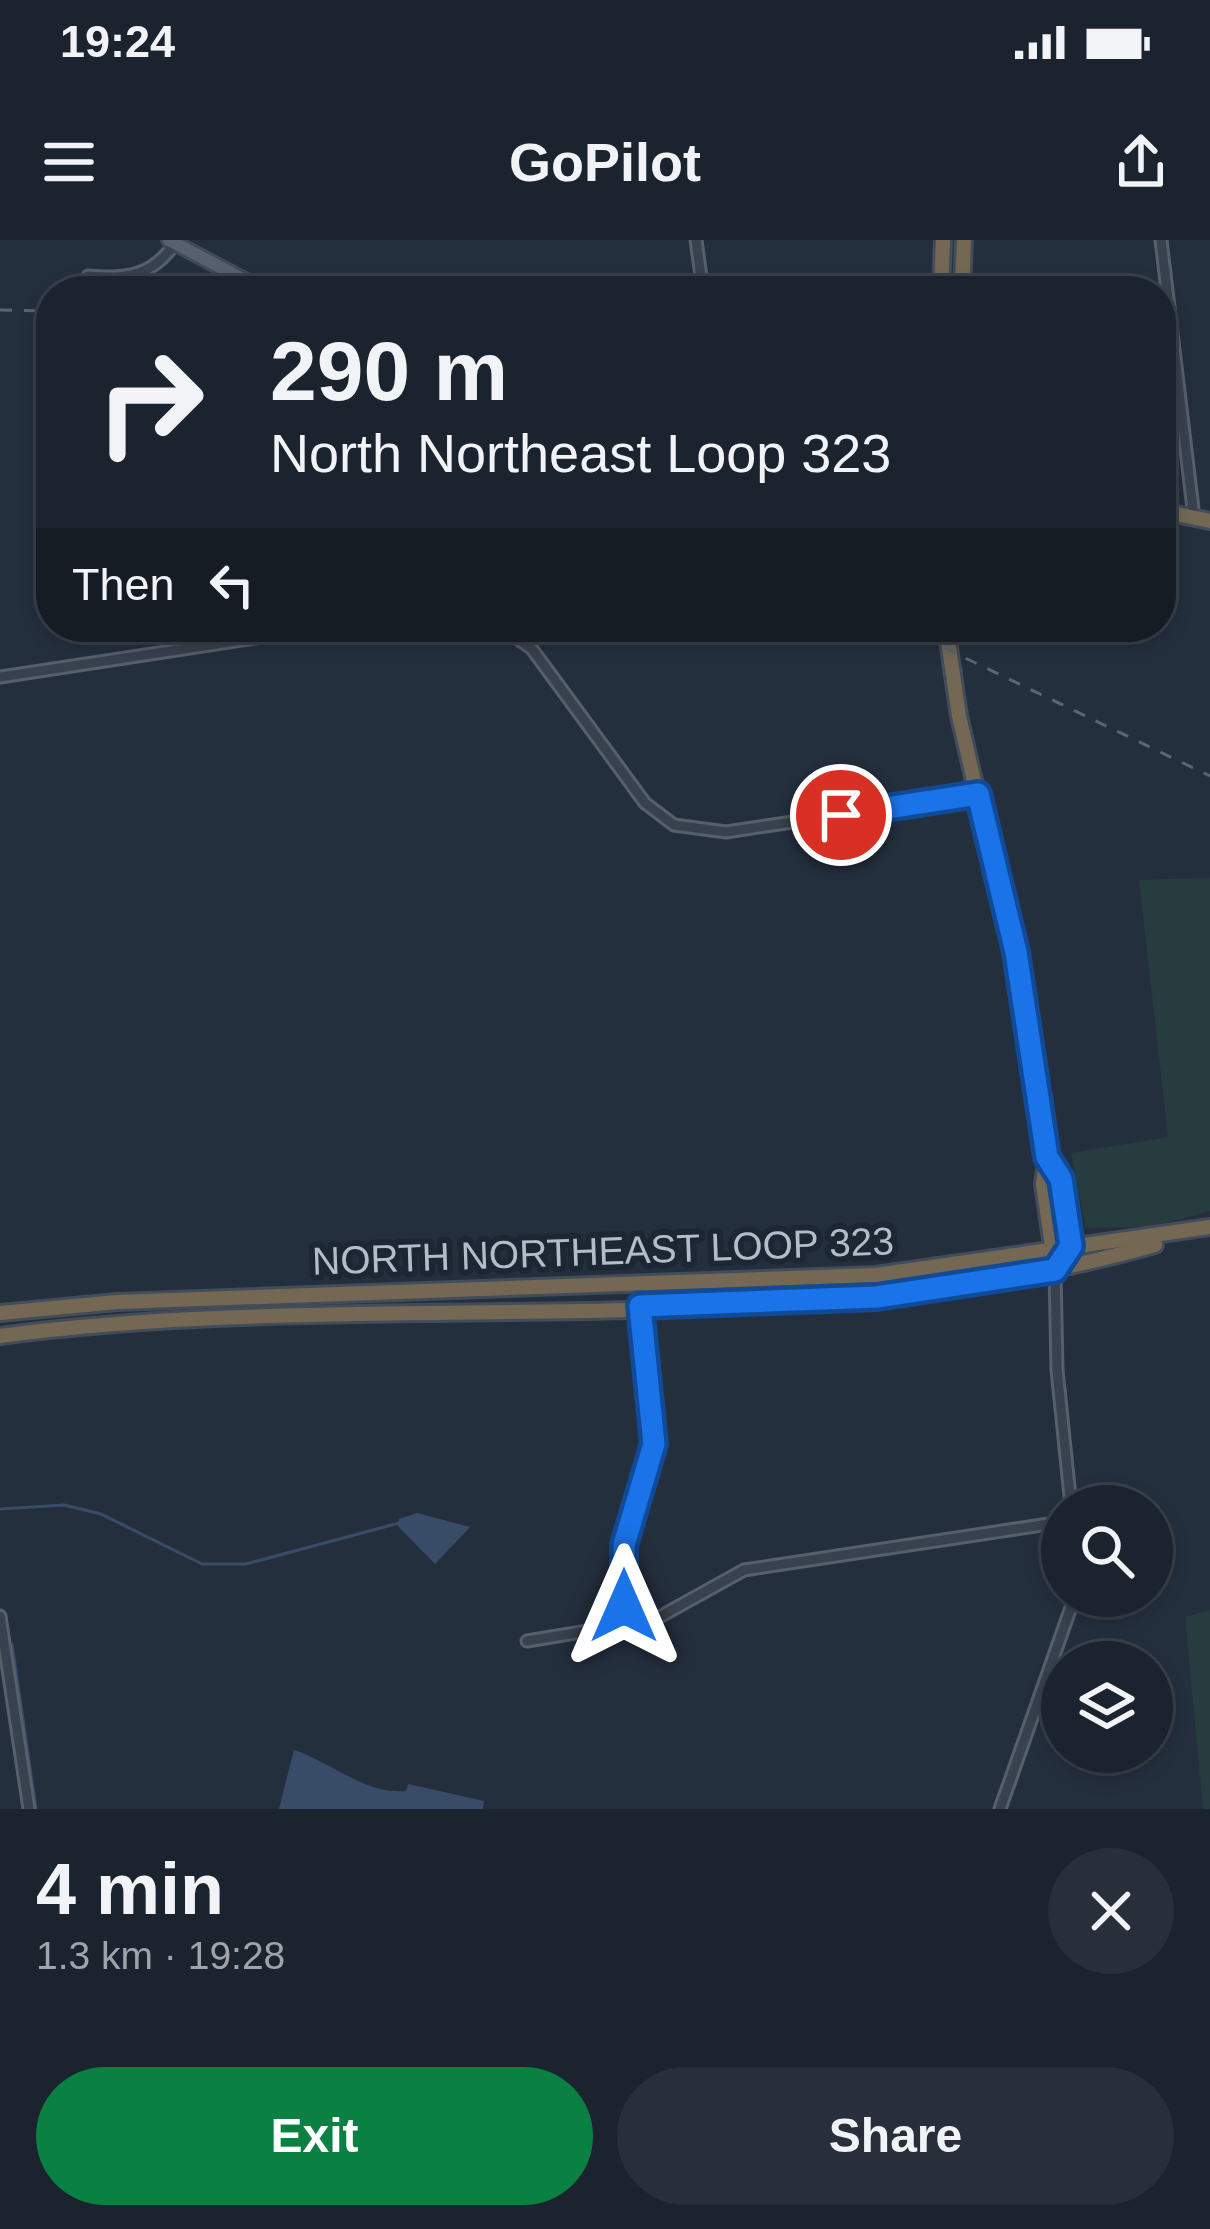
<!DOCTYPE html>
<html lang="en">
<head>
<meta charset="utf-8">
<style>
	:root { --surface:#1b232e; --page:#282f3a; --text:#f1f3f6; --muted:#a0a4aa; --line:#39404a; --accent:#0b8043 }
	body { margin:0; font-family:Arial,sans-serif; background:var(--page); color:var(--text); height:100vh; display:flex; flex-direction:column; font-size:45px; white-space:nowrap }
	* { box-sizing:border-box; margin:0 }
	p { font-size:39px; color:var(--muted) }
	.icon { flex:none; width:66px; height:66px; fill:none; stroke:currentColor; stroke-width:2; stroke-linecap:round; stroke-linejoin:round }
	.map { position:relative; height:1569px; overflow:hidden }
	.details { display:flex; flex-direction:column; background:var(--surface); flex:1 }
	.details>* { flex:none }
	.hud { position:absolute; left:36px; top:36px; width:1140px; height:366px; border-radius:48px; box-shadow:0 6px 18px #0003,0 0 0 3px var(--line); background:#1b232e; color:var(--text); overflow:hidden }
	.controls { position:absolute; left:1041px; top:1245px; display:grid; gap:24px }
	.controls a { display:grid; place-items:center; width:132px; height:132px; border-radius:50%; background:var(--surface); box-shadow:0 6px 18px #0003,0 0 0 3px var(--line); font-size:60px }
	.pin { position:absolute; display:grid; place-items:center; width:102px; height:102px; color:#fff; margin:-51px; border:6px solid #fff; border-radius:50%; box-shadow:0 3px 12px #0007 }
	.me { position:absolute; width:132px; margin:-66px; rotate:0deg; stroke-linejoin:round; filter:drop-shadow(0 0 9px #0008) }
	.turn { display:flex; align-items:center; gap:42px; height:252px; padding:0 36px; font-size:54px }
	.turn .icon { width:156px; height:156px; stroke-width:2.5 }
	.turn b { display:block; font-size:84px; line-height:102px }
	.then { display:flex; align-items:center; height:114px; padding:0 36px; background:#0003; gap:24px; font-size:45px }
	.round { display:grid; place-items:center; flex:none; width:126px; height:126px; border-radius:63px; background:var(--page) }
	.overview { display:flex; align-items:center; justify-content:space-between; height:204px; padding:0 36px }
	h1 { font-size:72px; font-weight:600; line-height:90px }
	.button { display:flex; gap:24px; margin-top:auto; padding:24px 36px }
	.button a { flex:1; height:138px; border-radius:72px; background:var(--accent); color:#fff; font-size:48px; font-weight:600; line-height:138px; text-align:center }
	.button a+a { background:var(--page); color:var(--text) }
	.status { display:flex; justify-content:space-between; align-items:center; height:84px; padding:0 60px; background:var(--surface); direction:ltr }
	.status svg { height:33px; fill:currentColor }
	header { display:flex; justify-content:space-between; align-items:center; height:156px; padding:0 36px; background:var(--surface); font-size:54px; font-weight:600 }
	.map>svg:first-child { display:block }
</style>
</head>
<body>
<div class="status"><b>19:24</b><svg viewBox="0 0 49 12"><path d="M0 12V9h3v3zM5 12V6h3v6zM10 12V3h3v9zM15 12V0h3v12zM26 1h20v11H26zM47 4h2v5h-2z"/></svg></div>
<header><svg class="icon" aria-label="menu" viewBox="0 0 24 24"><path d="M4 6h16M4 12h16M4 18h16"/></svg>GoPilot<svg class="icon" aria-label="share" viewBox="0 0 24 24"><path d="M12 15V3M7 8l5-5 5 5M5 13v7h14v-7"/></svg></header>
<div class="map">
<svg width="1210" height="1569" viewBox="0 0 1210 1569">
	<rect width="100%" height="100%" fill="#242f3e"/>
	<g fill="#263c3f">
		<polygon points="1210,638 1210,971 1152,987 1086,988 1071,913 1168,897 1139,640"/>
		<polygon points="1210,1370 1210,1569 1203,1569 1185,1377"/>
	</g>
	<g fill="#394c67">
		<polygon points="417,1273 470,1287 435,1324 398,1286 399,1279"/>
		<path d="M 294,1510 C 332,1522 365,1555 406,1551 L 408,1544 L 484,1561 L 483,1569 L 279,1569 Z"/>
	</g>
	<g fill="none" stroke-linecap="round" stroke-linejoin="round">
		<g stroke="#394c67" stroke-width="3">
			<polyline points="0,1269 64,1265 101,1274 202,1324 246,1324 399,1283"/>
			<polyline points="12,1404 36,1569"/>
		</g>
		<g stroke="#565f6c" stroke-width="15">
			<g id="minor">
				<polyline points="696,0 703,51"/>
				<polyline points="1161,0 1194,277"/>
				<path d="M 88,36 C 128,40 155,35 177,0"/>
				<polyline points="501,387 532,409 645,563 674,585 726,592 978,554"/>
				<polyline points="0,437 328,387"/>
				<polyline points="1055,1030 1057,1130 1071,1266"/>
				<polyline points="0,1376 29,1569"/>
				<polyline points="628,1388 623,1315 654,1204 638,1045"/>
				<polyline points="527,1401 654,1380 744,1330 1062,1282"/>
				<polyline points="1000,1569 1075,1356"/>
			</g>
		</g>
		<g stroke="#414a57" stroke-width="18">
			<polyline id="major" points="169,0 265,51"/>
		</g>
		<g stroke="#434c59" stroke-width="20">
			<g id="highway">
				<polyline points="941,51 943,0"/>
				<polyline points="962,51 964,0"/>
				<polyline points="1161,271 1210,281"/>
				<polyline points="946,387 959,476 1024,757 1047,917 1043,944 1053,1013"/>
				<polyline points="1048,918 1061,939 1068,1010"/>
				<polyline points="0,1073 117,1062 876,1035 1210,987"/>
				<path d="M 0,1096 C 381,1046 783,1110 1155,1005"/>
			</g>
		</g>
		<use href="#minor" stroke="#38414e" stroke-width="9"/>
		<use href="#major" stroke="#56606e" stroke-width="12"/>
		<use href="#highway" stroke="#746855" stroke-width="14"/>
		<g stroke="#5a6575" stroke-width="3" stroke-dasharray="12 12" stroke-linecap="butt">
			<polyline points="0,70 51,71"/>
			<polyline points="901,387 1210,536"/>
		</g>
	</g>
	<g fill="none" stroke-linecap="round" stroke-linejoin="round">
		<g stroke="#114b97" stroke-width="30">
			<polyline id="route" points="624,1366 624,1305 654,1204 640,1066 877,1057 1055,1030 1071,1006 1061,939 1047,917 1016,712 978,554 841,575"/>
		</g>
		<use href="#route" stroke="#1a73e8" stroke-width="21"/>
	</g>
	<g text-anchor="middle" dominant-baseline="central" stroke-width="12" stroke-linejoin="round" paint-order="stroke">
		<g font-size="39" fill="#b4bcc9" stroke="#1d2633">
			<text transform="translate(603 1011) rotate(-2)">NORTH NORTHEAST LOOP 323</text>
		</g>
	</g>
</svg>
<div class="controls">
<a><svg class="icon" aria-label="search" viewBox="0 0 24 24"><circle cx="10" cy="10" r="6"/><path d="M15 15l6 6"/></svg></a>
<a><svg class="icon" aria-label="layers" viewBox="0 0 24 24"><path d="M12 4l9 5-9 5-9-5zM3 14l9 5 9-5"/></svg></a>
</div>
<div class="pin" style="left:841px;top:575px;background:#d93025"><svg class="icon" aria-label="arrive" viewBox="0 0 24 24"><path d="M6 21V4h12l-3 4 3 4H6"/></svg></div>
<svg class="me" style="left:624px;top:1366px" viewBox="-20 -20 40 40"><path d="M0-17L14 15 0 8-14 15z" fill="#1a73e8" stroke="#fff" stroke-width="4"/></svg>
<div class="hud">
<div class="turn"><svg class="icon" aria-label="right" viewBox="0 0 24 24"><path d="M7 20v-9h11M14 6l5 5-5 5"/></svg><div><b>290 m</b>North Northeast Loop 323</div></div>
<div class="then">Then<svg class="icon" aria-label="left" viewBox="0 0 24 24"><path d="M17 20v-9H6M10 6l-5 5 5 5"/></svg></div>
</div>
</div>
<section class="details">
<div class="overview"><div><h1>4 min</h1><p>1.3 km · 19:28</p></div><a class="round"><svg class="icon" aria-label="close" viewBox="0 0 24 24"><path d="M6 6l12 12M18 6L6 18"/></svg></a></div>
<div class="button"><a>Exit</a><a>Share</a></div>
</section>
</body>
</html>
